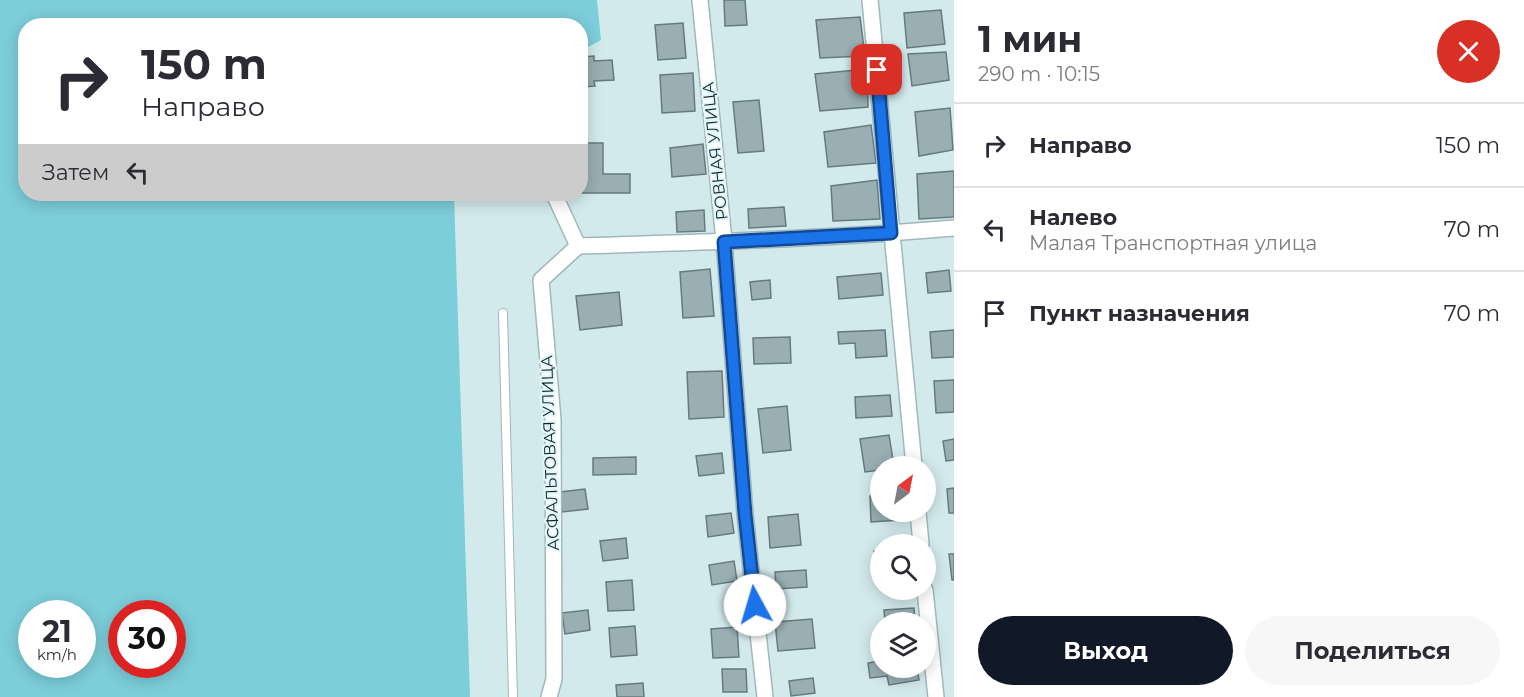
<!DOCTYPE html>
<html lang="ru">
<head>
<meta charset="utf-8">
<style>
	:root { --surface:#fff; --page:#f7f7f7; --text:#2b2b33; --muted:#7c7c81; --line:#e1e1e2; --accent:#111827 }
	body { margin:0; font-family:Montserrat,sans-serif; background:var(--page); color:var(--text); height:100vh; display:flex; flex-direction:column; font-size:22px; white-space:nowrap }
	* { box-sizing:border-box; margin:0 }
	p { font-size:20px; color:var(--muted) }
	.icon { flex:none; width:33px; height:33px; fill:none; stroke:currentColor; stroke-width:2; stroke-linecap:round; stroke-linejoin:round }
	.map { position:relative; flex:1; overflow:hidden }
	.side { display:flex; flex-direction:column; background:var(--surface); width:570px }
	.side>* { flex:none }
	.hud { position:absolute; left:18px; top:18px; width:570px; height:183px; border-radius:24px; box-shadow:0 3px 15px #0003; background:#fff; color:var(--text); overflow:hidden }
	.needle { width:39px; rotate:32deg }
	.buttons { position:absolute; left:870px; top:456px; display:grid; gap:12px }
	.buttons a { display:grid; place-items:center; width:66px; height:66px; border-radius:50%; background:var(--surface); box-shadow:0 3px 15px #0003; font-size:30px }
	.speed { position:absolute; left:18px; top:600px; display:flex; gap:12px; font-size:30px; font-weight:700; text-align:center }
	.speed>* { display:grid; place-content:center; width:78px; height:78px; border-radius:50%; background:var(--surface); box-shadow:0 3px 15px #0003; line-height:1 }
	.speed small { font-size:15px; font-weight:400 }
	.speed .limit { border:9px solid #d22; background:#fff; color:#111 }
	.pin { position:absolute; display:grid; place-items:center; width:51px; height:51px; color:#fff; margin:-26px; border-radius:12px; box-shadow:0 3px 9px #0006 }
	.me { position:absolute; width:66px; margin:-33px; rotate:354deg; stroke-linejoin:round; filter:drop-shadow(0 0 4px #0008) }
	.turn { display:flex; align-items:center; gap:21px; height:126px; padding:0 24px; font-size:27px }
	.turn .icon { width:78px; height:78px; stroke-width:2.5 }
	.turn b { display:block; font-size:42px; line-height:51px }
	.then { display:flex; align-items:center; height:57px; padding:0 24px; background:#0003; gap:12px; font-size:22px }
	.round { display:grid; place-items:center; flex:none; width:63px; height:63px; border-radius:32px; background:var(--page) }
	.head { display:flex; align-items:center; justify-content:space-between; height:102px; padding:0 24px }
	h1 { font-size:36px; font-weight:700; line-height:45px }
	.action { display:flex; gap:12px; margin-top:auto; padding:12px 24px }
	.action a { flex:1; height:69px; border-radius:36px; background:var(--accent); color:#fff; font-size:24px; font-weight:700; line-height:69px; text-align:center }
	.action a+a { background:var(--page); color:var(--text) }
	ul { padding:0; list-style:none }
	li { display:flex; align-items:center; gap:18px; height:84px; padding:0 24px; border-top:2px solid var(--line) }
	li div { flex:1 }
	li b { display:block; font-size:22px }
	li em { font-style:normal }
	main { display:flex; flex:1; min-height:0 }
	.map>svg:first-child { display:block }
</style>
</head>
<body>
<main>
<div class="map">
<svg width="954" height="697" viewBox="0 0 954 697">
	<rect width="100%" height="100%" fill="#d3eaed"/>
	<path fill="#7cceda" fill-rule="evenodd" d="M 0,0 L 597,0 L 601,40 L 581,51 L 580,26 L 26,26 L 26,194 L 454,194 L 470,697 L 0,697 ZM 32,614 L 82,614 L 82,664 L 32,664 ZM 122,614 L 172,614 L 172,664 L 122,664 Z"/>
	<g fill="#99afb3" stroke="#667b7e" stroke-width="1.5">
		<polygon points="724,0 745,0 747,25 725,26"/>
		<polygon points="941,10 945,44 907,48 904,13"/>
		<polygon points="860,17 865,56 820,58 816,20"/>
		<polygon points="683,23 686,58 658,60 655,25"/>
		<polygon points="946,52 949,80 912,86 908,54"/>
		<polygon points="594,56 594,61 612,60 614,80 594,81 595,86 580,87 580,57"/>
		<polygon points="867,69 868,107 820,111 815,74"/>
		<polygon points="693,73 695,111 662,113 660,75"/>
		<polygon points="759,100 764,151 738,153 733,102"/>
		<polygon points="950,108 953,150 919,156 915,112"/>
		<polygon points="871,125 876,163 828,167 824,132"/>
		<polygon points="580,143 603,143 603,174 630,174 630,193 580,193"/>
		<polygon points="703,144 706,174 672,177 670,148"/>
		<polygon points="954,171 954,217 919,219 917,174"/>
		<polygon points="877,180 880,219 833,221 831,186"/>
		<polygon points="784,207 786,226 749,228 748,209"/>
		<polygon points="704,210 705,231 677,232 676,212"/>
		<polygon points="710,269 714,316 683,318 680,272"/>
		<polygon points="949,270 951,291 928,293 926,273"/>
		<polygon points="881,273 883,295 839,299 837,277"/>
		<polygon points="770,280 771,298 752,300 750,282"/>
		<polygon points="619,292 622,325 580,330 576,296"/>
		<polygon points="885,330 887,356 856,358 855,343 839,344 838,332"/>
		<polygon points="954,330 954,357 932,358 930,332"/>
		<polygon points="790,337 791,363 754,364 753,338"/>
		<polygon points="722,371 724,417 689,419 687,372"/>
		<polygon points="954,380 954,412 936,413 934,381"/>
		<polygon points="890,395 892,416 856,418 855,397"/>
		<polygon points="787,406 791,450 763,453 758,409"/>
		<polygon points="889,435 894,466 880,466 880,470 865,472 860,439"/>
		<polygon points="954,439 954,460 946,461 943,441"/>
		<polygon points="722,453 724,473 699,476 696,456"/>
		<polygon points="636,457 636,474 593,475 593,458"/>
		<polygon points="954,488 954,513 949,513 947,489"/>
		<polygon points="585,489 588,509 562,512 560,492"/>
		<polygon points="880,495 880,512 901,512 901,520 871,522 870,496"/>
		<polygon points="731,513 734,533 708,537 706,516"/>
		<polygon points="798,514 801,545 770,548 768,517"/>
		<polygon points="626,538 628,558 603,561 600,541"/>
		<polygon points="874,551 880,551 880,571 875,571"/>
		<polygon points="949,554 954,554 954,580 952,580"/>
		<polygon points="734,561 737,581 712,585 709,565"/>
		<polygon points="806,570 807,587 776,589 775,572"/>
		<polygon points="632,580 634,610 608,611 606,582"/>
		<polygon points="914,608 915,622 885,622 884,610"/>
		<polygon points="588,610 590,630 565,634 562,613"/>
		<polygon points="812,619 815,648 778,651 775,622"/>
		<polygon points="635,626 637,655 611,657 609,628"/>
		<polygon points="737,627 739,657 713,658 711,629"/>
		<polygon points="880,661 880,668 917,668 919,680 889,685 887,676 870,678 868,663"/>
		<polygon points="722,669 746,669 747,692 723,692"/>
		<polygon points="813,678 815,693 791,696 789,681"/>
		<polygon points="643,683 644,697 617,697 616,685"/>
	</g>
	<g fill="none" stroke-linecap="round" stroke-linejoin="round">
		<g stroke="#a1b7bb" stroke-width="10">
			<polyline id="lane" points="503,313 513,697"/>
		</g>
		<g stroke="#a1b7bb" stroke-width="18">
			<g id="street">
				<polyline points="700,0 724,241 745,514 765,697"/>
				<polyline points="870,0 914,466"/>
				<polyline points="554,194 578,246"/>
				<path d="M 578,246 C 703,242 829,239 954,228"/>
				<polyline points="918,512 921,544"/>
				<polyline points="925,590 936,697"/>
				<polyline points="549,697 554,679 553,420 541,280 578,246"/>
			</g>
		</g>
		<use href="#lane" stroke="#fff" stroke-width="8"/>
		<use href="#street" stroke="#fff" stroke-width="15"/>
	</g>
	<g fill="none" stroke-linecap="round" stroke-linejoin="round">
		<g stroke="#114b97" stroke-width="15">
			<polyline id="route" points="755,605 745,514 724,242 891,233 877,70"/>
		</g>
		<use href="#route" stroke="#1a73e8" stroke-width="10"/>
	</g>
	<g text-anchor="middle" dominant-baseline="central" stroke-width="4.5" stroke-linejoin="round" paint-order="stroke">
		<g font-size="16" fill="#192223" stroke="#e0f7fb">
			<text transform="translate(715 151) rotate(-96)">РОВНАЯ УЛИЦА</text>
			<text transform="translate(550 453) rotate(-92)">АСФАЛЬТОВАЯ УЛИЦА</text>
		</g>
	</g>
</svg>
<div class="buttons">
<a><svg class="needle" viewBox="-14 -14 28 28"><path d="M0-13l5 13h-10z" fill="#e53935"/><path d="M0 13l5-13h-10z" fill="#7c7c81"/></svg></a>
<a><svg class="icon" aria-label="search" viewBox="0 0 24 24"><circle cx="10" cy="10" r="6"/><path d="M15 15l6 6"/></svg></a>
<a><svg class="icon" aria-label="layers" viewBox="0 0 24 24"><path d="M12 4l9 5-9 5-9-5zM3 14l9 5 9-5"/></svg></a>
</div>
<div class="speed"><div>21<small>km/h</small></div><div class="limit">30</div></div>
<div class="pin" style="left:877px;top:70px;background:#d93025"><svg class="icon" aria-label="arrive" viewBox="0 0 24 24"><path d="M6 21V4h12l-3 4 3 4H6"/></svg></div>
<svg class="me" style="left:755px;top:605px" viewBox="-20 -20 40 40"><circle r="19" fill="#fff"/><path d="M0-13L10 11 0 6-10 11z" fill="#1a73e8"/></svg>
<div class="hud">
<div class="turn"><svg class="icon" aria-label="right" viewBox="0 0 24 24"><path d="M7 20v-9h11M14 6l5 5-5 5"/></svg><div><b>150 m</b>Направо</div></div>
<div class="then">Затем<svg class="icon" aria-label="left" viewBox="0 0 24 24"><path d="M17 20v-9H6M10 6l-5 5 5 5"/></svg></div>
</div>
</div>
<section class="side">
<div class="head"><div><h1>1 мин</h1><p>290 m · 10:15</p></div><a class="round" style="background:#d93025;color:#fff"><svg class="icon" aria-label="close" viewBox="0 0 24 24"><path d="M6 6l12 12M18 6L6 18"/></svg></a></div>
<ul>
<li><svg class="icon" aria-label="right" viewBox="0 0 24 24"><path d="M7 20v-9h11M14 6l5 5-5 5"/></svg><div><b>Направо</b></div><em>150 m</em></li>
<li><svg class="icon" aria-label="left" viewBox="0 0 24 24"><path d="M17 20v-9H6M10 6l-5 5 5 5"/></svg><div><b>Налево</b><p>Малая Транспортная улица</p></div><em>70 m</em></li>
<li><svg class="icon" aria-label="arrive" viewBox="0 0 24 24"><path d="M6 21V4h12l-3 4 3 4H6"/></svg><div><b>Пункт назначения</b></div><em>70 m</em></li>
</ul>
<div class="action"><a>Выход</a><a>Поделиться</a></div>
</section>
</main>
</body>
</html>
